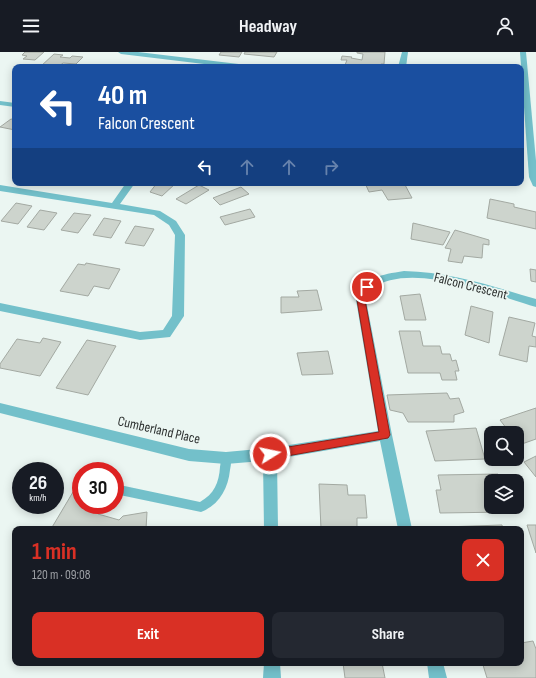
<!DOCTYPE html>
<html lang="en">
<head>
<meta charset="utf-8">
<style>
	:root { --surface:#171b24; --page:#242831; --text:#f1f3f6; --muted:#9ea1a6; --accent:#d93025 }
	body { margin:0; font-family:"Sofia Sans Condensed",sans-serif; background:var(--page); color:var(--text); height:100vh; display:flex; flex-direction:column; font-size:15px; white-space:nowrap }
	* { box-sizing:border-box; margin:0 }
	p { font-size:13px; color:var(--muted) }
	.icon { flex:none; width:22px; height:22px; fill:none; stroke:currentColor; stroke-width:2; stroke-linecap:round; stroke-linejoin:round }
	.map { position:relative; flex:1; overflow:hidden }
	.details { position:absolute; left:12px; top:474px; width:512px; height:140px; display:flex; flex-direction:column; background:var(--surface); border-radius:8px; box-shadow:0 2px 10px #0003 }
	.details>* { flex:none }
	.hud { position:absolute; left:12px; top:12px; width:512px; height:122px; border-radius:8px; box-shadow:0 2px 10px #0003; background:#1a4fa0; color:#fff; overflow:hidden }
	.fabs { position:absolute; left:484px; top:374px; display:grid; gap:8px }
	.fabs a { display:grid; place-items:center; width:40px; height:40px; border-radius:8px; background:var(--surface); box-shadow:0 2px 10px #0003; font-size:20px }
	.speed { position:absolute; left:12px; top:410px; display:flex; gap:8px; font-size:20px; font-weight:700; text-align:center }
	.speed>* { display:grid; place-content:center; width:52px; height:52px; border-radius:50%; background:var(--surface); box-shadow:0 2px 10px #0003; line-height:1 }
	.speed small { font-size:10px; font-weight:400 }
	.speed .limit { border:6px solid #d22; background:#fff; color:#111 }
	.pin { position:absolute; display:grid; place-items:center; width:34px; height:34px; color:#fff; margin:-17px; border:2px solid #fff; border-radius:50%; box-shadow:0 1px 4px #0007 }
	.me { position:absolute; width:44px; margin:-22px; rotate:80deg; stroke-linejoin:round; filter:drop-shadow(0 0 3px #0008) }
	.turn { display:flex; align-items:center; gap:14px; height:84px; padding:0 20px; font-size:18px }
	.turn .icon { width:52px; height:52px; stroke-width:2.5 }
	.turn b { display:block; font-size:28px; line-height:34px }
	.lanes { display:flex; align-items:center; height:38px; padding:0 20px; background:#0003; justify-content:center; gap:20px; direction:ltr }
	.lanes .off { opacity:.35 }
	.round { display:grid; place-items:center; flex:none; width:42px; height:42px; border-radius:8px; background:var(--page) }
	.overview { display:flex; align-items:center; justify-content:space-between; height:68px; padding:0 20px }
	h1 { font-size:24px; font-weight:700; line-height:30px; color:var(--accent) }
	.primary-button { display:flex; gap:8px; margin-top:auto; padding:8px 20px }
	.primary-button a { flex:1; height:46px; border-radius:8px; background:var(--accent); color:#fff; font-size:16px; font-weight:700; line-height:46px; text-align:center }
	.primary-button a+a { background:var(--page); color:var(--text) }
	header { display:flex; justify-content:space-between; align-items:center; height:52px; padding:0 20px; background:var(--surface); font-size:18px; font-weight:700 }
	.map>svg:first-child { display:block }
</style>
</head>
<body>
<header><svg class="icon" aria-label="menu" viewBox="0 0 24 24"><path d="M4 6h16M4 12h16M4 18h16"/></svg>Headway<svg class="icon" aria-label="person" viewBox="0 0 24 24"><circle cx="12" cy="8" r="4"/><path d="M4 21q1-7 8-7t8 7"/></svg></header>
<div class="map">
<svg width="536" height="626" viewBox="0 0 536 626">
	<rect width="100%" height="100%" fill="#ebf6f2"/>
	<g fill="#cdd4cd" stroke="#a3a9a2">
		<polygon points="25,0 44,0 35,8 23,7 27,4 22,3"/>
		<polygon points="221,0 242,0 239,5 219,3"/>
		<polygon points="245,0 277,0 274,5 244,2"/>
		<polygon points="357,0 385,0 384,12 381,12 381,15 365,15 345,13 347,8 341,8 342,4 352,5 351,6 362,8 363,2 357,1"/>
		<polygon points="54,2 63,3 60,5 70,6 72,4 83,5 76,12 63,11 58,15 40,15"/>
		<polygon points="11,67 15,68 15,78 0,75"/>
		<polygon points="157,131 176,131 162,144 150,140"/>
		<polygon points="365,131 404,131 412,146 388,148 382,138 369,140"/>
		<polygon points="199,133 209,138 186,152 176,147"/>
		<polygon points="241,135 249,142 220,153 213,146"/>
		<polygon points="490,147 514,152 514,155 536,160 536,177 487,166"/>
		<polygon points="16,151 32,154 18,172 1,169"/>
		<polygon points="250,157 255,165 225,173 220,165"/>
		<polygon points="40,158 57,161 44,178 27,175"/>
		<polygon points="74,161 91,163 78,181 61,178"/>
		<polygon points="104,166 121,169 111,186 93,183"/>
		<polygon points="413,171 450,180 443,193 411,187"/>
		<polygon points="135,174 154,177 144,194 125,191"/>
		<polygon points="455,178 489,188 489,193 483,192 482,206 464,204 462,211 448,209 451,197 445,196"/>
		<polygon points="86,211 120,217 109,237 94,234 88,244 60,239 78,212 85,213"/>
		<polygon points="530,217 536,218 536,230 531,229"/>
		<polygon points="317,238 322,258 281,261 281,245 299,245 297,239"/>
		<polygon points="420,242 426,268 405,268 400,244"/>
		<polygon points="471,254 493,260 489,291 465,283"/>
		<polygon points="509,265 535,271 532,284 536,285 536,295 529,294 527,310 499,303"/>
		<polygon points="399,279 420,279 423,294 440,294 442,302 450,302 452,309 456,308 459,319 455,319 457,328 442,328 440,321 408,321"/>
		<polygon points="43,286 61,290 40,324 0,316 0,312 17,287 40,291"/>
		<polygon points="87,288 116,294 88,343 56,336"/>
		<polygon points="328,299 333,322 302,323 297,301"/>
		<polygon points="447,341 450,347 459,346 464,360 454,363 454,370 408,370 403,361 390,358 387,343"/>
		<polygon points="536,356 536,387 519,393 517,391 517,381 510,381 500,368"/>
		<polygon points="476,376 485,407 435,409 426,379"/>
		<polygon points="536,404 536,425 524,410"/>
		<polygon points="498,422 499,429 491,429 491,455 507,455 508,460 440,461 436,438 441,438 438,423"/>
		<polygon points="319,432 347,433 348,443 365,443 367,466 357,466 357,477 321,477"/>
		<polygon points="73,440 81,442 81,453 101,453 98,462 119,468 123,464 147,460 146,477 51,477"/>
		<polygon points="502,473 503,477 445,477 444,475"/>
		<polygon points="527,473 536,473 536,501"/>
		<polygon points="533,589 536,597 536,626 487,626 483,613 497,611 521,611 521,591"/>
		<polygon points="343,611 382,611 385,626 345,626"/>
	</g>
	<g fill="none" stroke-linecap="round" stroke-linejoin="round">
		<path fill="#73c0ca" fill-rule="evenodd" d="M 226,402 L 230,403 C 232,408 231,413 230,418 C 228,437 219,453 201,460 L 115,442 L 115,432 L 200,450 C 214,442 219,431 220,415 C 221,411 220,407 222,403 Z"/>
		<g fill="#73c0ca" fill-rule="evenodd">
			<polygon points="118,0 138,0 247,13 251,15 229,15 121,2"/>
			<polygon points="402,0 408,0 406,15 398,15"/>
			<polygon points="520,0 526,0 536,109 536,135 533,134 529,125"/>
			<polygon points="0,49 15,51 15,55 0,53"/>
			<polygon points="126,131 135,131 120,152 160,159 176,169 185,183 184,264 170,285 140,288 0,259 0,251 140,280 163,278 172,264 175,183 169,173 154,163 0,139 0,133 112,151"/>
			<path d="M 404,219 C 450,220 492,234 536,247 L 536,255 C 495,243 409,208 372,237 C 369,240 368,244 366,248 L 392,383 L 412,477 L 398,477 L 380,389 L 277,407 L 278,477 L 264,477 L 263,409 L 226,412 L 189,409 L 0,361 L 0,351 L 189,397 L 226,400 L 270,396 L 378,379 L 356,248 C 367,224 380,223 404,219 Z"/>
			<polygon points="264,611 280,611 281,626 263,626"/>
			<polygon points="427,611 443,611 447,626 429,626"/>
		</g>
	</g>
	<polygon fill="#d93025" stroke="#8d1f18" points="364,233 370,233 371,235 365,248 390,383 388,386 270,407 266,406 265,402 266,399 270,398 379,380 357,248"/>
	<g text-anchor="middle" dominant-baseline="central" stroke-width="3.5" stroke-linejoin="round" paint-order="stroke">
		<g font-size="14" fill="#2c302f" stroke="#ebf6f2">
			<text transform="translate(471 234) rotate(14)">Falcon Crescent</text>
			<text transform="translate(159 378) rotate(13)">Cumberland Place</text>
		</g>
	</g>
</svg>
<div class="fabs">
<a><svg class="icon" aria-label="search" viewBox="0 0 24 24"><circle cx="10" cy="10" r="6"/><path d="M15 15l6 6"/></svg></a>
<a><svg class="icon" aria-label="layers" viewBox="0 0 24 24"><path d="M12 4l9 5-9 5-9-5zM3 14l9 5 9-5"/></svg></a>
</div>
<div class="speed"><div>26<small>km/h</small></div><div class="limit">30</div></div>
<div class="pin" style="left:367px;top:235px;background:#d93025"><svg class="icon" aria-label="arrive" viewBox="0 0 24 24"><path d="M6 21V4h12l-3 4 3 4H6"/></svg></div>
<svg class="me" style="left:270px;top:402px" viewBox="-20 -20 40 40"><circle r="17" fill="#d93025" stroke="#fff" stroke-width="3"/><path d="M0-11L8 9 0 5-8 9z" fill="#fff"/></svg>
<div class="hud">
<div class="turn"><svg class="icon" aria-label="left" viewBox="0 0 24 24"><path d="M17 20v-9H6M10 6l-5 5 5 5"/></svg><div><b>40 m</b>Falcon Crescent</div></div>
<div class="lanes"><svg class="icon" aria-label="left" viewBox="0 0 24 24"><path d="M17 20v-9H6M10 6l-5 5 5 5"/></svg><svg class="icon off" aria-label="ahead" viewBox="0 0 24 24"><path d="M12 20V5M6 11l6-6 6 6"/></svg><svg class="icon off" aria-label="ahead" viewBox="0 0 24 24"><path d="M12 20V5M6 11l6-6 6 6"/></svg><svg class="icon off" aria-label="right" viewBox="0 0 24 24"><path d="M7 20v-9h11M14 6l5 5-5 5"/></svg></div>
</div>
<section class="details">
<div class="overview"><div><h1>1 min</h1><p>120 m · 09:08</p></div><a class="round" style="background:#d93025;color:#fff"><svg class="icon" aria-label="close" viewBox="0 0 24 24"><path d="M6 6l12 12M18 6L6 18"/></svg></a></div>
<div class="primary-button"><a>Exit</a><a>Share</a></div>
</section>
</div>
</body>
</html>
